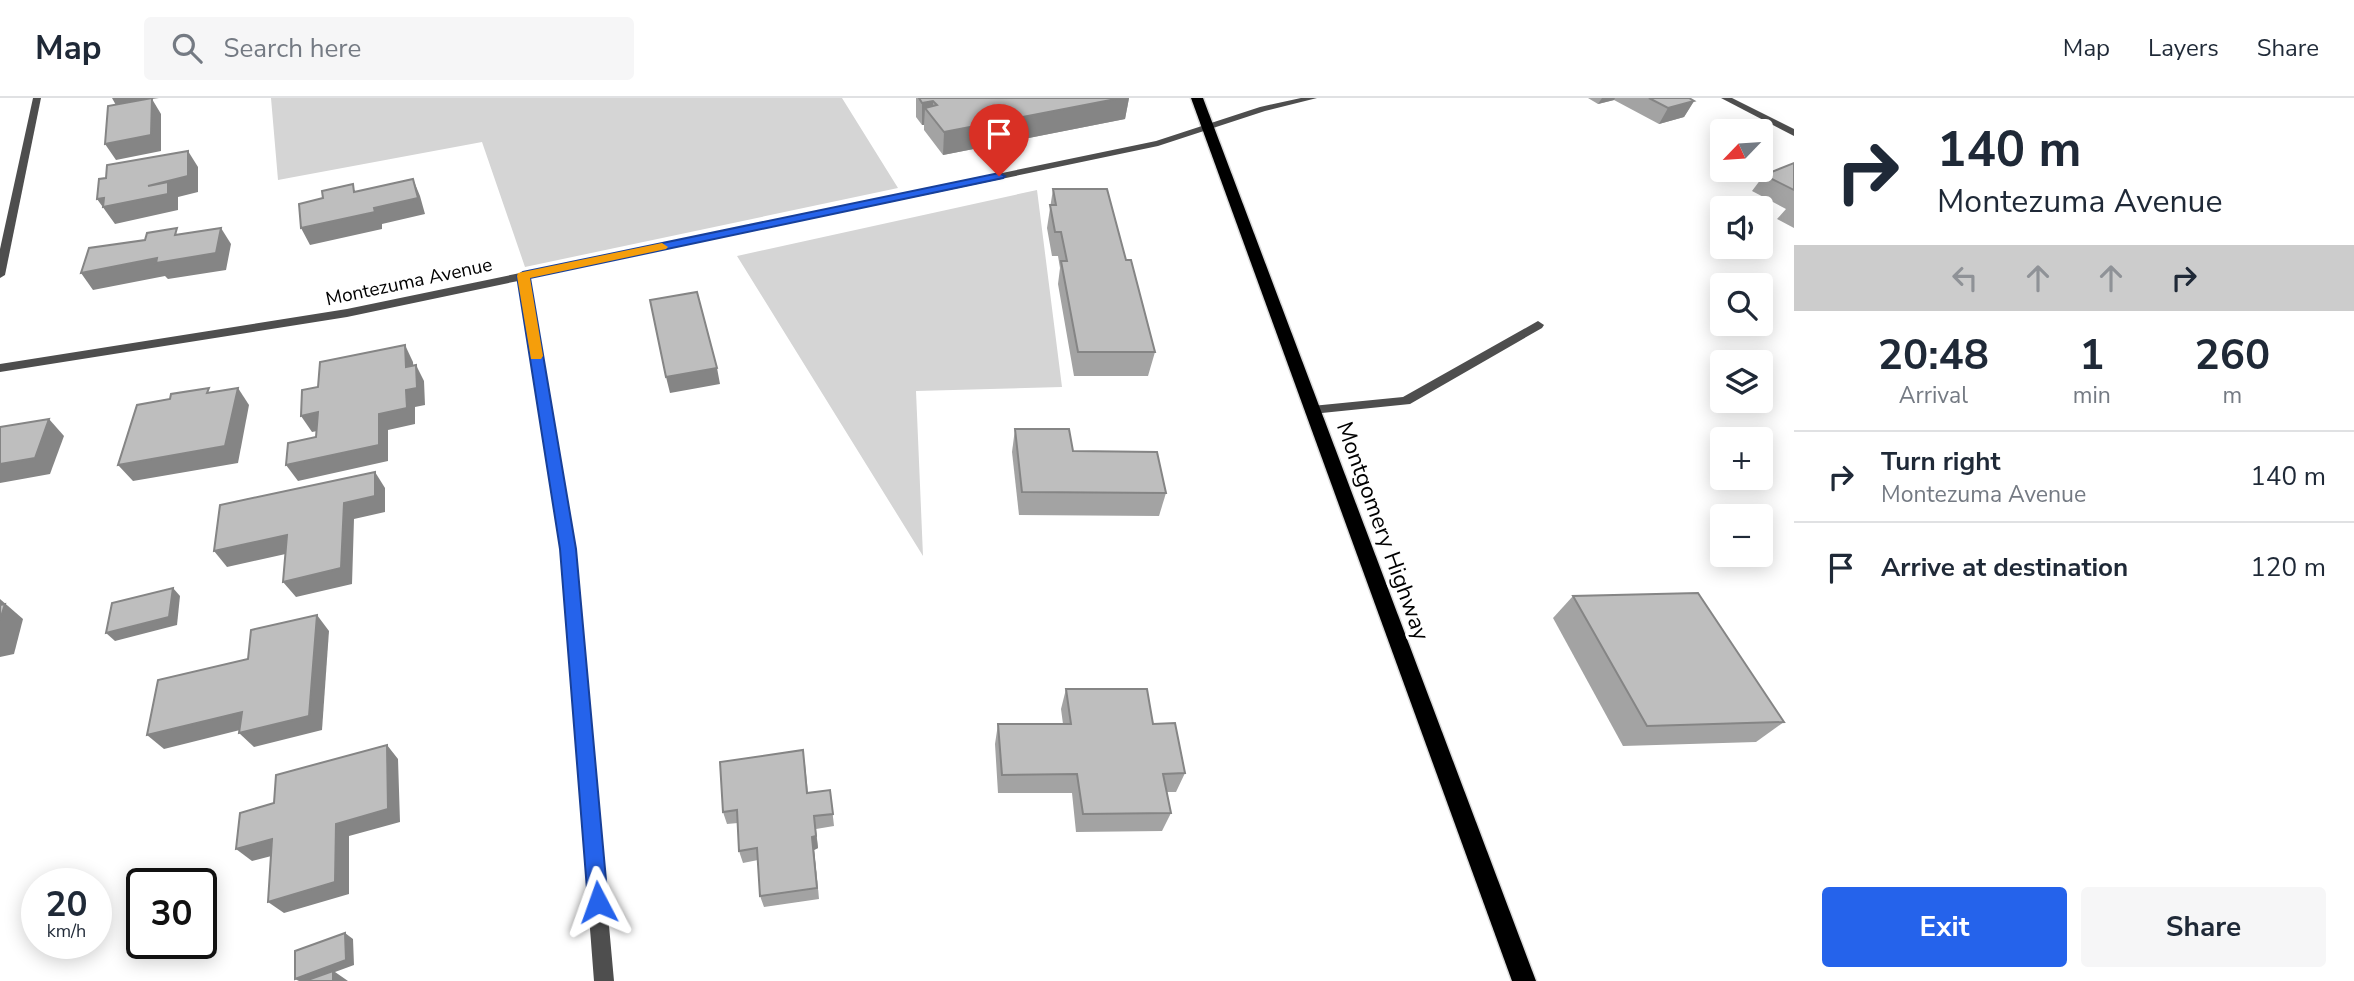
<!DOCTYPE html>
<html lang="en">
<head>
<meta charset="utf-8">
<style>
	:root { --surface:#fff; --page:#f6f6f7; --text:#1f2937; --muted:#747a83; --line:#e0e1e3; --accent:#2563eb }
	body { margin:0; font-family:"Nunito Sans",sans-serif; background:var(--page); color:var(--text); height:100vh; display:flex; flex-direction:column; font-size:26px; white-space:nowrap }
	* { box-sizing:border-box; margin:0 }
	p { font-size:23px; color:var(--muted) }
	.icon { flex:none; width:38px; height:38px; fill:none; stroke:currentColor; stroke-width:2; stroke-linecap:round; stroke-linejoin:round }
	.map { position:relative; flex:1; overflow:hidden }
	.panel { display:flex; flex-direction:column; background:var(--surface); width:560px }
	.panel>* { flex:none }
	.guide { background:#fff; color:var(--text); overflow:hidden }
	.needle { width:46px; rotate:245deg }
	.fabs { position:absolute; left:1710px; top:21px; display:grid; gap:14px }
	.fabs a { display:grid; place-items:center; width:63px; height:63px; border-radius:7px; background:var(--surface); box-shadow:0 4px 18px #0003; font-size:35px }
	.speed { position:absolute; left:21px; top:770px; display:flex; gap:14px; font-size:35px; font-weight:700; text-align:center }
	.speed>* { display:grid; place-content:center; width:91px; height:91px; border-radius:50%; background:var(--surface); box-shadow:0 4px 18px #0003; line-height:1 }
	.speed small { font-size:18px; font-weight:400 }
	.speed .limit { border:4px solid #111; border-radius:10px; background:#fff; color:#111 }
	.pin { position:absolute; display:grid; place-items:center; width:60px; height:60px; color:#fff; margin:-72px -30px; border-radius:50% 50% 50% 0; rotate:-45deg; box-shadow:0 0 7px #0007 }
	.pin .icon { rotate:45deg }
	.me { position:absolute; width:77px; margin:-38px; rotate:356deg; stroke-linejoin:round; filter:drop-shadow(0 0 5px #0008) }
	.turn { display:flex; align-items:center; gap:24px; height:147px; padding:0 28px; font-size:32px }
	.turn .icon { width:91px; height:91px; stroke-width:2.5 }
	.turn b { display:block; font-size:49px; line-height:60px }
	.lanes { display:flex; align-items:center; height:66px; padding:0 28px; background:#0003; justify-content:center; gap:35px; direction:ltr }
	.lanes .off { opacity:.35 }
	.eta { display:flex; justify-content:space-evenly; align-items:center; height:119px; text-align:center }
	.eta b { font-size:42px; font-weight:700; line-height:49px }
	.primary-button { display:flex; gap:14px; margin-top:auto; padding:14px 28px }
	.primary-button a { flex:1; height:80px; border-radius:7px; background:var(--accent); color:#fff; font-size:28px; font-weight:700; line-height:80px; text-align:center }
	.primary-button a+a { background:var(--page); color:var(--text) }
	ul { padding:0; list-style:none }
	li { display:flex; align-items:center; gap:21px; height:91px; padding:0 28px; border-top:2px solid var(--line) }
	li div { flex:1 }
	li b { display:block; font-size:26px }
	li em { font-style:normal }
	header { display:flex; align-items:center; gap:42px; box-sizing:border-box; height:98px; padding:0 35px; background:var(--surface); border-bottom:2px solid var(--line) }
	header strong { font-size:33px }
	nav { display:flex; gap:38px; margin-inline-start:auto; font-size:24px }
	.search { width:490px; height:63px; background:var(--page); display:flex; align-items:center; gap:18px; box-sizing:border-box; padding:0 24px; border-radius:7px; color:var(--muted); font-size:26px }
	main { display:flex; flex:1; min-height:0 }
	.map>svg:first-child { display:block }
</style>
</head>
<body>
<header>
<strong>Map</strong>
<div class="search"><svg class="icon" aria-label="search" viewBox="0 0 24 24"><circle cx="10" cy="10" r="6"/><path d="M15 15l6 6"/></svg>Search here</div>
<nav><a>Map</a><a>Layers</a><a>Share</a></nav>
</header>
<main>
<div class="map">
<svg width="1794" height="883" viewBox="0 0 1794 883">
	<rect width="100%" height="100%" fill="#fff"/>
	<g fill="#d5d5d5">
		<polygon points="271,0 842,0 898,90 525,169 482,44 278,82"/>
		<polygon points="1037,92 1062,289 916,293 923,458 737,158"/>
	</g>
	<g fill="none" stroke-linecap="round" stroke-linejoin="round">
		<g stroke="#dbdbdb" stroke-width="3">
			<polygon id="primary" points="1191,0 1203,0 1536,883 1512,883"/>
		</g>
		<polygon fill="#4e4e4e" fill-rule="evenodd" points="1538,223 1544,227 1542,230 1410,306 1312,316 1306,312 1312,308 1403,299"/>
		<g fill="#4e4e4e" fill-rule="evenodd">
			<polygon points="33,0 41,0 5,177 0,180 0,151"/>
			<polygon points="1301,0 1317,0 1265,13 1158,48 529,180 575,451 614,883 594,883 561,451 518,183 347,219 0,274 0,266 347,211 1156,43 1260,9"/>
			<polygon points="1721,0 1732,0 1794,31 1794,38"/>
		</g>
		<use href="#primary" fill="#000" fill-rule="evenodd"/>
	</g>
	<g fill="#a3a3a3">
		<polygon points="916,0 1129,0 1125,21 943,57 924,32 924,27 922,27 916,19"/>
		<polygon points="1588,0 1689,0 1694,3 1684,19 1659,26 1614,2 1598,6"/>
		<polygon points="1794,65 1794,130 1777,121 1786,111 1752,93 1764,77"/>
		<polygon points="1053,91 1126,162 1155,254 1148,278 1074,278 1058,186 1060,170 1058,158 1052,158 1047,130"/>
		<polygon points="1015,331 1073,353 1166,395 1159,418 1019,417 1012,354"/>
		<polygon points="1573,498 1784,624 1756,644 1623,648 1553,520"/>
		<polygon points="1066,591 1153,626 1185,675 1176,694 1167,694 1171,715 1162,733 1076,734 1072,695 998,695 995,646 998,626 1063,626 1061,611"/>
		<polygon points="805,666 808,695 830,692 834,728 816,731 818,750 814,752 819,801 764,809 760,798 758,762 743,765 739,753 738,725 727,726 723,714"/>
	</g>
	<g fill="#858585">
		<polygon points="112,0 159,0 152,1 161,16 161,53 116,62 105,46 117,9"/>
		<polygon points="1120,0 1129,0 1125,21 943,57 944,34"/>
		<polygon points="1602,0 1615,0 1614,2 1598,6"/>
		<polygon points="933,3 933,20 925,10 924,27 922,27 922,5"/>
		<polygon points="1694,3 1684,19 1659,26 1668,10"/>
		<polygon points="188,53 198,69 198,94 178,99 178,112 115,126 97,101"/>
		<polygon points="413,81 420,98 425,116 382,126 382,131 310,147 301,130 374,110"/>
		<polygon points="221,130 231,146 226,172 168,181 165,178 93,192 81,175"/>
		<polygon points="405,247 413,264 414,285 406,269"/>
		<polygon points="416,267 424,283 425,307 415,309 415,326 388,332 388,363 298,383 286,367 379,316 406,292"/>
		<polygon points="717,270 720,286 670,295 666,279"/>
		<polygon points="238,290 249,307 238,365 133,383 118,367"/>
		<polygon points="318,314 328,331 312,334 301,318"/>
		<polygon points="49,321 64,338 50,376 0,385 0,366"/>
		<polygon points="375,374 385,390 385,414 354,421 352,486 296,499 283,484 344,405"/>
		<polygon points="287,437 299,453 227,469 214,453"/>
		<polygon points="173,490 180,498 177,527 115,543 106,535"/>
		<polygon points="0,501 23,521 14,556 0,559"/>
		<polygon points="317,517 329,533 322,632 254,649 239,635"/>
		<polygon points="242,614 256,628 164,651 147,637"/>
		<polygon points="387,647 398,661 400,724 349,738 349,796 284,815 268,804 336,726"/>
		<polygon points="814,718 818,750 814,752 819,801 812,739"/>
		<polygon points="272,741 287,754 252,763 236,751"/>
		<polygon points="345,835 353,841 354,867 335,874 348,883 299,883 295,881"/>
	</g>
	<g fill="#bebebe" stroke="#858585" stroke-width="2">
		<polygon points="152,0 151,37 105,46 108,8"/>
		<polygon points="919,0 1121,0 944,34 925,10 937,7 933,3 922,5"/>
		<polygon points="1649,0 1689,0 1694,3 1668,10"/>
		<polygon points="188,53 188,78 148,88 168,84 168,96 103,109 104,100 97,101 99,81 106,80 107,67"/>
		<polygon points="1794,65 1794,92 1764,77"/>
		<polygon points="413,81 418,100 374,110 375,114 301,130 299,106 323,100 322,93 353,86 354,94"/>
		<polygon points="1053,91 1107,91 1126,162 1131,162 1155,254 1078,254 1061,163 1067,163 1061,134 1055,134 1050,107 1056,107"/>
		<polygon points="177,130 175,137 221,130 216,155 156,165 157,160 81,175 89,150 145,142 147,135"/>
		<polygon points="697,194 717,270 666,279 650,202"/>
		<polygon points="405,247 406,269 416,267 417,290 406,292 407,310 379,316 379,347 286,367 288,345 316,339 318,314 301,318 302,292 318,289 320,264"/>
		<polygon points="209,290 207,295 238,290 225,348 118,367 137,307 170,301 171,296"/>
		<polygon points="49,321 35,360 0,366 0,329"/>
		<polygon points="1015,331 1069,331 1073,353 1157,354 1166,395 1022,394"/>
		<polygon points="375,374 375,398 344,405 341,470 283,484 287,437 214,453 220,407"/>
		<polygon points="173,490 169,519 106,535 112,505"/>
		<polygon points="1698,495 1784,624 1647,628 1573,498"/>
		<polygon points="5,506 0,522 0,507"/>
		<polygon points="317,517 309,618 239,635 242,614 147,637 158,582 248,561 251,532"/>
		<polygon points="1066,591 1147,591 1153,626 1175,625 1185,675 1163,676 1171,715 1083,716 1077,676 1002,677 998,626 1071,626"/>
		<polygon points="387,647 388,711 336,726 335,784 268,804 272,741 236,751 240,715 274,705 276,677"/>
		<polygon points="803,652 807,695 830,692 833,716 814,718 816,738 812,739 817,790 760,798 757,750 739,753 737,712 723,714 720,664"/>
		<polygon points="345,835 346,862 295,881 295,853"/>
		<polygon points="333,873 333,883 305,883"/>
	</g>
	<polygon fill="#2563eb" stroke="#184099" stroke-width="2" points="999,75 1005,78 1003,80 530,180 576,451 608,804 605,811 598,814 591,811 588,804 560,451 517,178 523,174"/>
	<polygon fill="#f59e0b" points="662,145 668,149 666,151 530,180 543,258 541,261 531,261 517,178 518,175"/>
	<g text-anchor="middle" dominant-baseline="central" stroke-width="6" stroke-linejoin="round" paint-order="stroke">
		<g font-size="19" fill="#000" stroke="#fff">
			<text transform="translate(409 184) rotate(-12)">Montezuma Avenue</text>
		</g>
		<g font-size="23" fill="#000" stroke="#fff">
			<text transform="translate(1383 433) rotate(70)">Montgomery Highway</text>
		</g>
	</g>
</svg>
<div class="fabs">
<a><svg class="needle" viewBox="-14 -14 28 28"><path d="M0-13l5 13h-10z" fill="#e53935"/><path d="M0 13l5-13h-10z" fill="#747a83"/></svg></a>
<a><svg class="icon" aria-label="sound" viewBox="0 0 24 24"><path d="M4 9h4l5-4v14l-5-4H4zM17 9q2 3 0 6"/></svg></a>
<a><svg class="icon" aria-label="search" viewBox="0 0 24 24"><circle cx="10" cy="10" r="6"/><path d="M15 15l6 6"/></svg></a>
<a><svg class="icon" aria-label="layers" viewBox="0 0 24 24"><path d="M12 4l9 5-9 5-9-5zM3 14l9 5 9-5"/></svg></a>
<a>+</a>
<a>−</a>
</div>
<div class="speed"><div>20<small>km/h</small></div><div class="limit">30</div></div>
<div class="pin" style="left:999px;top:78px;background:#d93025"><svg class="icon" aria-label="arrive" viewBox="0 0 24 24"><path d="M6 21V4h12l-3 4 3 4H6"/></svg></div>
<svg class="me" style="left:598px;top:804px" viewBox="-20 -20 40 40"><path d="M0-17L14 15 0 8-14 15z" fill="#2563eb" stroke="#fff" stroke-width="4"/></svg>
</div>
<section class="panel">
<div class="guide">
<div class="turn"><svg class="icon" aria-label="right" viewBox="0 0 24 24"><path d="M7 20v-9h11M14 6l5 5-5 5"/></svg><div><b>140 m</b>Montezuma Avenue</div></div>
<div class="lanes"><svg class="icon off" aria-label="left" viewBox="0 0 24 24"><path d="M17 20v-9H6M10 6l-5 5 5 5"/></svg><svg class="icon off" aria-label="ahead" viewBox="0 0 24 24"><path d="M12 20V5M6 11l6-6 6 6"/></svg><svg class="icon off" aria-label="ahead" viewBox="0 0 24 24"><path d="M12 20V5M6 11l6-6 6 6"/></svg><svg class="icon" aria-label="right" viewBox="0 0 24 24"><path d="M7 20v-9h11M14 6l5 5-5 5"/></svg></div>
</div>
<div class="eta">
<div><b>20:48</b><p>Arrival</p></div>
<div><b>1</b><p>min</p></div>
<div><b>260</b><p>m</p></div>
</div>
<ul>
<li><svg class="icon" aria-label="right" viewBox="0 0 24 24"><path d="M7 20v-9h11M14 6l5 5-5 5"/></svg><div><b>Turn right</b><p>Montezuma Avenue</p></div><em>140 m</em></li>
<li><svg class="icon" aria-label="arrive" viewBox="0 0 24 24"><path d="M6 21V4h12l-3 4 3 4H6"/></svg><div><b>Arrive at destination</b></div><em>120 m</em></li>
</ul>
<div class="primary-button"><a>Exit</a><a>Share</a></div>
</section>
</main>
</body>
</html>
